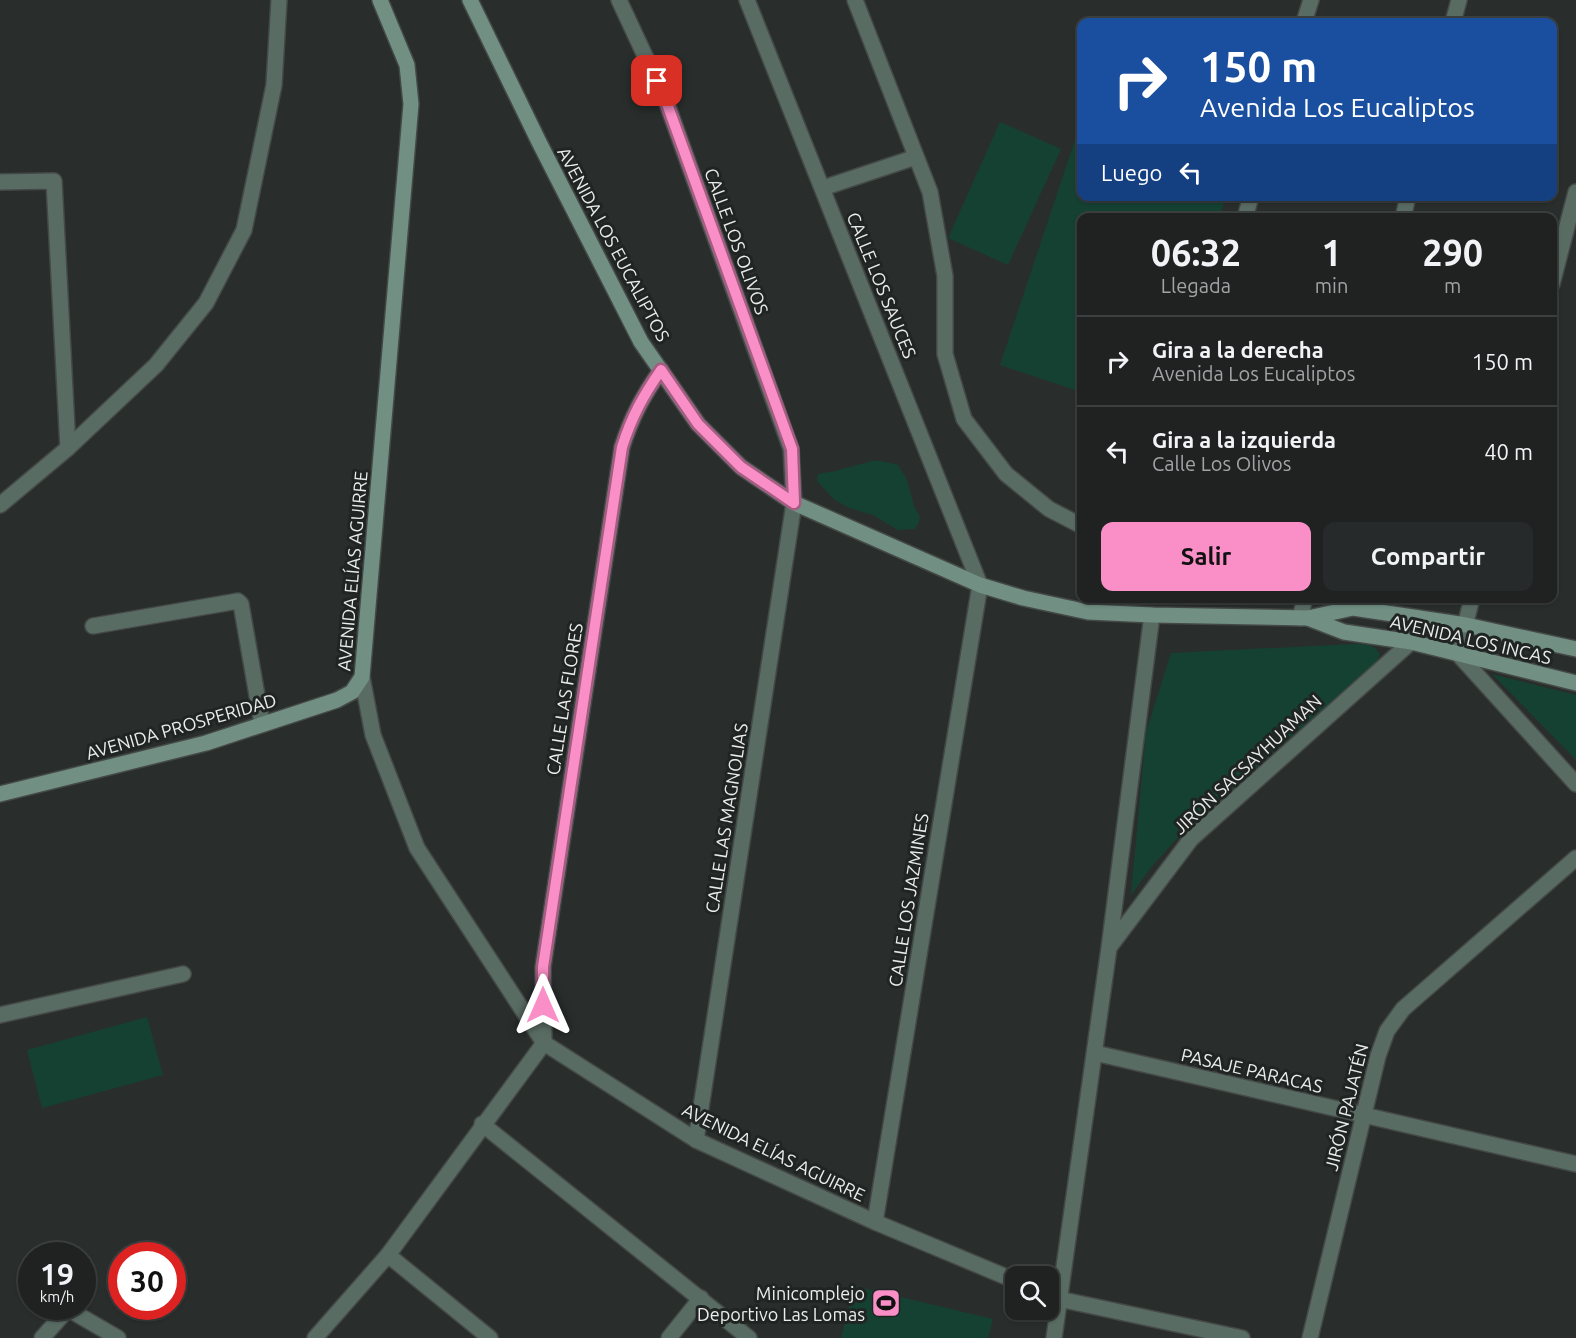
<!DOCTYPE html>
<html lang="es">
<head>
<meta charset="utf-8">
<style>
	:root { --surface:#1f2221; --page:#272a2a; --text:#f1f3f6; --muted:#a1a4a5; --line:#3c3f3f; --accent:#fa8fc7 }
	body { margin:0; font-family:Ubuntu,sans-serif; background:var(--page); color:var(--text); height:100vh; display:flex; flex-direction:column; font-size:22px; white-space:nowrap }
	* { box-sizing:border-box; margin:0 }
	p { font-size:20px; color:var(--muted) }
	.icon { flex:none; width:33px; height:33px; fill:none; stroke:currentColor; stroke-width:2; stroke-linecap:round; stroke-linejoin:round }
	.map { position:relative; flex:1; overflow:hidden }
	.panel { position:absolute; left:1077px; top:213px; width:480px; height:390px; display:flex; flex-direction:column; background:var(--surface); border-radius:12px; box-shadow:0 2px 4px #0004,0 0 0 2px var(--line) }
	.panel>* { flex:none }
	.banner { position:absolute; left:1077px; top:18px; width:480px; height:183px; border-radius:12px; box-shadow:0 2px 4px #0004,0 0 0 2px var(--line); background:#1a4fa0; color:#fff; overflow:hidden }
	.buttons { position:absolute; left:1005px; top:1266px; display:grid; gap:12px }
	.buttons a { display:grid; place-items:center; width:54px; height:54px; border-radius:12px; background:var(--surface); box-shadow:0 2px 4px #0004,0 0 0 2px var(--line); font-size:30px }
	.speed { position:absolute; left:18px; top:1242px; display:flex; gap:12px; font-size:30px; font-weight:700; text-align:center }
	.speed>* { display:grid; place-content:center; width:78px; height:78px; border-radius:50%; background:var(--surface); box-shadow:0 2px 4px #0004,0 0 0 2px var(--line); line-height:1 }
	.speed small { font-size:15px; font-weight:400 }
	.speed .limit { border:9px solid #d22; background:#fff; color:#111 }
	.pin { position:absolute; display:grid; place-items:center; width:51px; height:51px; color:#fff; margin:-26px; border-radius:12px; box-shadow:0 3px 9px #0006 }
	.me { position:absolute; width:66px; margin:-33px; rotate:0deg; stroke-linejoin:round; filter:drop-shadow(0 0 4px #0008) }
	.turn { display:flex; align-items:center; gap:21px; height:126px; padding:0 24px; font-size:27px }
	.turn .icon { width:78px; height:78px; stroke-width:2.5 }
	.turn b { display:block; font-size:42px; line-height:51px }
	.then { display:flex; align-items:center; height:57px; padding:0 24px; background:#0003; gap:12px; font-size:22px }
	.eta { display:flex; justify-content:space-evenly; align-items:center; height:102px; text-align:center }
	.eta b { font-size:36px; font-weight:700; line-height:42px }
	.primary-button { display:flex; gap:12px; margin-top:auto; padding:12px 24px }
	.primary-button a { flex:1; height:69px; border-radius:12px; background:var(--accent); color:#111; font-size:24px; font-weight:700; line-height:69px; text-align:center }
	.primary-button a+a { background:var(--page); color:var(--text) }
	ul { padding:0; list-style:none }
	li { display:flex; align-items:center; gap:18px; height:90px; padding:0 24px; border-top:2px solid var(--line) }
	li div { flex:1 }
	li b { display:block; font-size:22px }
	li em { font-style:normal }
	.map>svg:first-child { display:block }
</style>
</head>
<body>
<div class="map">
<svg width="1576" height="1338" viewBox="0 0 1576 1338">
	<rect width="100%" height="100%" fill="#292e2c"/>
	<g fill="#154133">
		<polygon points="1000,122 1061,149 1008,265 948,238"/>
		<polygon points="1075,140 1081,142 1082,196 1226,197 1219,217 1082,218 1081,392 1000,365"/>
		<polygon points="872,461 882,461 898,465 907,480 914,506 920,517 918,525 914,529 898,530 873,515 849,508 835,500 817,481 818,474 835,471"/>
		<path d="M 1354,644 C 1366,644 1375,644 1380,655 L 1376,662 L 1182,833 L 1153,865 L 1131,895 L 1146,732 L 1171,653 Z"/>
		<polygon points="1492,674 1576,695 1576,760"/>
		<polygon points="147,1017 163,1075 42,1108 27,1050"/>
		<polygon points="854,1286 993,1319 988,1338 841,1338"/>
	</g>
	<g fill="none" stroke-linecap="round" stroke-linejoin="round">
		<g stroke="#444947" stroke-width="18">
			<polyline id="lane" points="619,0 666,101 791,449 794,503"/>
		</g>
		<g stroke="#444947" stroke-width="18">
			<g id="street">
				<polyline points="747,0 980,585 875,1222"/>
				<polyline points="855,0 930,192 945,276 945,354 964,419 1006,474 1049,509 1082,526"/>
				<polyline points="1304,22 1311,0"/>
				<polyline points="1453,22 1459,0"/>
				<polyline points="0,182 54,181 68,448"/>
				<polyline points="823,188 916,157"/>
				<polyline points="1245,218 1251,196"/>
				<polyline points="1403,218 1408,196"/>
				<polyline points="1552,284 1576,192"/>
				<polyline points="0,505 68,448 156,365 206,303 244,230 274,85 279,0"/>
				<polyline points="1472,598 1458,654 1576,784"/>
				<polyline points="1300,618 1305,598"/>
				<polyline points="93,626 238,601 241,604 262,724"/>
				<polyline points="362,677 373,735 417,848 544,1043 696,1140 875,1222 1016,1281"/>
				<polyline points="1111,945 1191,839 1411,642 1418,618"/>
				<polyline points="0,1015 183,974"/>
				<polyline points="1095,1053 1576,1164"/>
				<polyline points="482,1124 749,1338"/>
				<polyline points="696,1140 794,503"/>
				<polyline points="388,1255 490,1338"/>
				<polyline points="1048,1295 1059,1299 1242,1338"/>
				<polyline points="42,1338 68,1309 118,1338"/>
				<path d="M 315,1338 L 388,1255 L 544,1043 L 543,967 L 622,447 C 632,416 643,396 661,370"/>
				<polyline points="669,1338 701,1298"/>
				<polyline points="1054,1338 1109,948 1152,615"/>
				<polyline points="1310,1338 1378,1056 1387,1031 1403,1009 1576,858"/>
			</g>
		</g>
		<g stroke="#444947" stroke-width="18">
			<g id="secondary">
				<polyline points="470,0 539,142 641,342 698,424 741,467 794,503 980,585 1023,598 1088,612 1152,615 1308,618 1353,608 1466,625 1576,649"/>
				<polyline points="1308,618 1344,632 1411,642 1576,683"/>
				<polyline points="0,794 206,743 337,700 352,692 362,677 411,104 407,65 380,0"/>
			</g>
		</g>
		<use href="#lane" stroke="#596c64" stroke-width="15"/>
		<use href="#street" stroke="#596c64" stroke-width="15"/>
		<use href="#secondary" stroke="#718f83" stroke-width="15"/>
	</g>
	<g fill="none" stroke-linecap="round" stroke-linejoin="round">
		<g stroke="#a25d81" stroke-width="15">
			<path id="route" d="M 543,1005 L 543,967 L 622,447 C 632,416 643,396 661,370 L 698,424 L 741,467 L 794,503 L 792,449 L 666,101 L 657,81"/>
		</g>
		<use href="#route" stroke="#fa8fc7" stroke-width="10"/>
	</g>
	<defs>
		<g id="stadium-square" transform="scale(1.5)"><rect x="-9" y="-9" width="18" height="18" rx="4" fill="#fa8fc7" stroke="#202523"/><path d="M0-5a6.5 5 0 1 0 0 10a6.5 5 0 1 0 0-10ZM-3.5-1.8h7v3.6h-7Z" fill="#111"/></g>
	</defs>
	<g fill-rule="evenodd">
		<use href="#stadium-square" x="886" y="1303"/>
	</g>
	<g text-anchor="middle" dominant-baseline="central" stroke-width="6" stroke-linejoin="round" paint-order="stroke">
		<g font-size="18" fill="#eaedec" stroke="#202523">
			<text transform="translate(737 241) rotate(70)">CALLE LOS OLIVOS</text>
			<text transform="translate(614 244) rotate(62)">AVENIDA LOS EUCALIPTOS</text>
			<text transform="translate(882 285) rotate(68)">CALLE LOS SAUCES</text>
			<text transform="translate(352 571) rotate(-85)">AVENIDA ELÍAS AGUIRRE</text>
			<text transform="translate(1471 639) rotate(13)">AVENIDA LOS INCAS</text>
			<text transform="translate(564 699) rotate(-81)">CALLE LAS FLORES</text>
			<text transform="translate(181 726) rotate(-16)">AVENIDA PROSPERIDAD</text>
			<text transform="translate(1247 764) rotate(-43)">JIRÓN SACSAYHUAMAN</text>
			<text transform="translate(726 818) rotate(-81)">CALLE LAS MAGNOLIAS</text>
			<text transform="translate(908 900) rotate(-81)">CALLE LOS JAZMINES</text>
			<text transform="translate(1252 1070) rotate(13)">PASAJE PARACAS</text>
			<text transform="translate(1346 1107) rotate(-76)">JIRÓN PAJATÉN</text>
			<text transform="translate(774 1152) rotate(26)">AVENIDA ELÍAS AGUIRRE</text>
		</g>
		<g font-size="18" fill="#eaedec" stroke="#202523" text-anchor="end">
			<text x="865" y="1293">Minicomplejo<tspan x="865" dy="21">Deportivo Las Lomas</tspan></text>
		</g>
	</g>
</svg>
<div class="buttons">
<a><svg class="icon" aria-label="search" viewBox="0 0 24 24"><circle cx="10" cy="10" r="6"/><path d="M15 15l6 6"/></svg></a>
</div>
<div class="speed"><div>19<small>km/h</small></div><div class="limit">30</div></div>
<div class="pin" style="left:657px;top:81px;background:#d93025"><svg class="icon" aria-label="arrive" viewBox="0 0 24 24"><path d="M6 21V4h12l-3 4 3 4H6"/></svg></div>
<svg class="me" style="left:543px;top:1005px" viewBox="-20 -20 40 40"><path d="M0-17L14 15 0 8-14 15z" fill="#fa8fc7" stroke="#fff" stroke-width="4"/></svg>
<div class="banner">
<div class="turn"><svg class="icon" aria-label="right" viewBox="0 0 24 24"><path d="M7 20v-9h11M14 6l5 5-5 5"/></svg><div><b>150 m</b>Avenida Los Eucaliptos</div></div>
<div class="then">Luego<svg class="icon" aria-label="left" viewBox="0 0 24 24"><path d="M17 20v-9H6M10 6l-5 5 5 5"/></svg></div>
</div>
<section class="panel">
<div class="eta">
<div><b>06:32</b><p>Llegada</p></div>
<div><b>1</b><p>min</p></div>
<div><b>290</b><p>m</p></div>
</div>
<ul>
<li><svg class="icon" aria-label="right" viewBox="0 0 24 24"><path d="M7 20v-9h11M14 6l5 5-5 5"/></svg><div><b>Gira a la derecha</b><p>Avenida Los Eucaliptos</p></div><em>150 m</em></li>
<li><svg class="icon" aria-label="left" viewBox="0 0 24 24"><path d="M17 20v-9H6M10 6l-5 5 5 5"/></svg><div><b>Gira a la izquierda</b><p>Calle Los Olivos</p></div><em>40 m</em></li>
</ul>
<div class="primary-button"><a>Salir</a><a>Compartir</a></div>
</section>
</div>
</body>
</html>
